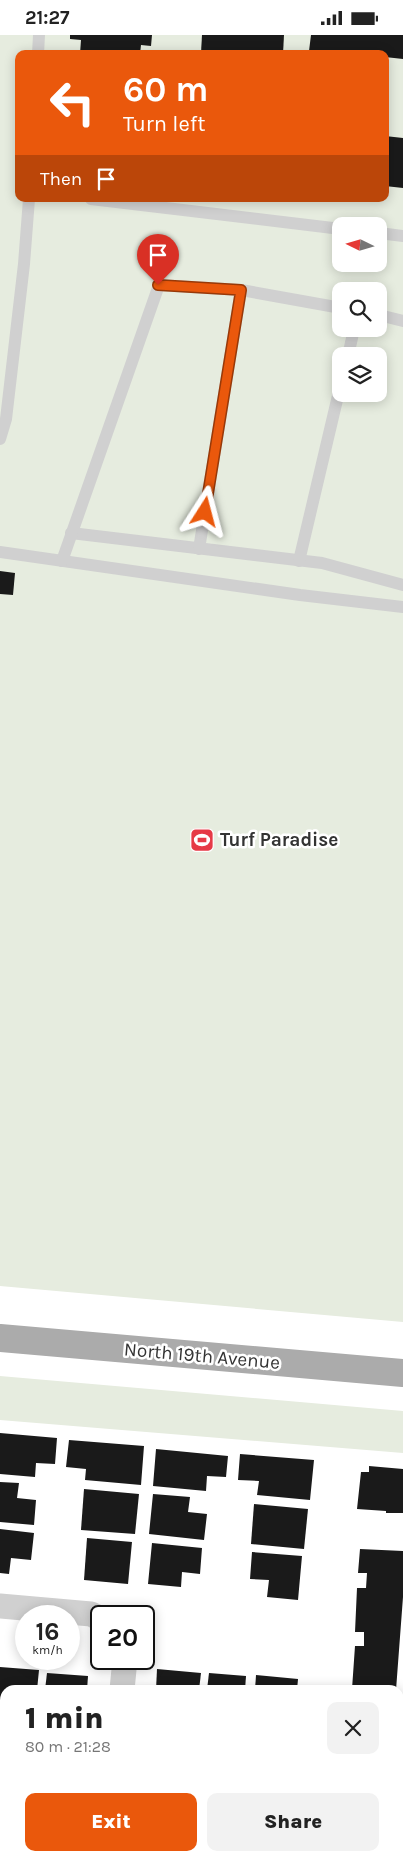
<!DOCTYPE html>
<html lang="en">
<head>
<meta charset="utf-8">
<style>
	:root { --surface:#fff; --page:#f2f2f2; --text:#222; --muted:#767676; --accent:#ea580c }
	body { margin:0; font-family:Karla,sans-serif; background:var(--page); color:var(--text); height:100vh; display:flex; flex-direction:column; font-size:19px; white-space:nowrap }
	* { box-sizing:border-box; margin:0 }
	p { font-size:16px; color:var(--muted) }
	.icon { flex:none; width:28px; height:28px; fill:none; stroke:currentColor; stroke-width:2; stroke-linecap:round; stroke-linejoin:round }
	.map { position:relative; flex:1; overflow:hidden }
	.sheet { position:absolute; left:0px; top:1650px; width:404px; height:176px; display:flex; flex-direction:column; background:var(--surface); border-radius:15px 15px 0 0; box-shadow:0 2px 12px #0003 }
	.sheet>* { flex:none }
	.banner { position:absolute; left:15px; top:15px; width:374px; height:152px; border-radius:10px; box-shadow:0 2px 12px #0003; background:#ea580c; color:#fff; overflow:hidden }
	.needle { width:32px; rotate:275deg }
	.controls { position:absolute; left:332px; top:182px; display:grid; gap:10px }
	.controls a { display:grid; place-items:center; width:55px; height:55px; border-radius:10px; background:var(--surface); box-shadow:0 2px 12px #0003; font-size:25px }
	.speed { position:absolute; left:15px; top:1570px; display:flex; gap:10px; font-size:25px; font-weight:700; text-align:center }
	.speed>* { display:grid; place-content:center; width:65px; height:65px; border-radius:50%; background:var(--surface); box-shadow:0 2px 12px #0003; line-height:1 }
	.speed small { font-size:12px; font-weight:400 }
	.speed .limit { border:2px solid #111; border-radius:8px; background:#fff; color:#111 }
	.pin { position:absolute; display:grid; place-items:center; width:42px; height:42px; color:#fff; margin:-51px -21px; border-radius:50% 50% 50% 0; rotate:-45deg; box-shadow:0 0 5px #0007 }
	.pin .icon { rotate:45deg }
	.me { position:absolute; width:55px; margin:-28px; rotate:9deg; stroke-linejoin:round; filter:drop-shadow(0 0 4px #0008) }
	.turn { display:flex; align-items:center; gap:18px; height:105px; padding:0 25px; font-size:22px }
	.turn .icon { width:65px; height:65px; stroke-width:2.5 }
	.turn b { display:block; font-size:35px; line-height:42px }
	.then { display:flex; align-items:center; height:48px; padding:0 25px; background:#0003; gap:10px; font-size:19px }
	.round { display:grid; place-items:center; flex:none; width:52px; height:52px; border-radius:10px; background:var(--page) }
	.summary { display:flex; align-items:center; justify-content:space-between; height:85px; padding:0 25px }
	h1 { font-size:30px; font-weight:800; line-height:38px }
	.action { display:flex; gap:10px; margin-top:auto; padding:10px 25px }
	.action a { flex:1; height:58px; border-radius:10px; background:var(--accent); color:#fff; font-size:20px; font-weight:800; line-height:58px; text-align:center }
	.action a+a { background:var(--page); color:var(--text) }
	.status { display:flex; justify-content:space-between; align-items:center; height:35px; padding:0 25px; background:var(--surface); direction:ltr }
	.status svg { height:14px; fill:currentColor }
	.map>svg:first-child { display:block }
</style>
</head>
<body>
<div class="status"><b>21:27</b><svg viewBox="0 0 49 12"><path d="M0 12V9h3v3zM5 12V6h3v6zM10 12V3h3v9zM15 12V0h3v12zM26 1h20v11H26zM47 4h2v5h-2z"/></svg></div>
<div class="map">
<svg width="403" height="1826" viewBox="0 0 403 1826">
	<rect width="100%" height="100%" fill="#fff"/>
	<g fill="#e6ecdf" fill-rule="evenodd">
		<path d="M 0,0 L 403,0 L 403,1287 L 0,1251 ZM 19,19 L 385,19 L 385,164 L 19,164 ZM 341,191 L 379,191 L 379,229 L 341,229 ZM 341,256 L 379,256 L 379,294 L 341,294 ZM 341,321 L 379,321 L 379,359 L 341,359 Z"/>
		<polygon points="0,1341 403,1376 403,1418 0,1385"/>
	</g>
	<g fill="#1a1a1a">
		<polygon points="70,0 152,0 151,11 141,10 140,19 80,19 81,5 70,4"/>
		<polygon points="202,0 284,0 283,19 201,18"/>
		<polygon points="311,0 403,0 403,24 385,22 385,19 309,16"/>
		<polygon points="385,101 403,103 403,153 385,151"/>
		<polygon points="0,536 15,538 13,560 0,559"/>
		<polygon points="0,1398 57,1403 55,1429 36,1428 35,1442 0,1439"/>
		<polygon points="69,1405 144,1411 141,1450 85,1445 86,1434 66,1432"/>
		<polygon points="156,1414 228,1421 226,1442 207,1441 206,1456 153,1451"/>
		<polygon points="240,1419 314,1425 310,1465 257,1460 259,1446 238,1445"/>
		<polygon points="369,1431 403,1434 403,1478 386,1478 386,1476 357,1474 361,1437 369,1437"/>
		<polygon points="0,1447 19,1448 17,1463 36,1465 34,1490 0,1487"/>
		<polygon points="84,1454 139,1459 135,1499 81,1495"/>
		<polygon points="153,1459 190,1462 188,1477 207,1479 204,1505 149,1499"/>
		<polygon points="254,1469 308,1474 304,1514 251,1509"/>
		<polygon points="0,1494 34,1498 31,1525 11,1523 9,1539 0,1538"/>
		<polygon points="87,1503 132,1507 128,1549 84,1545"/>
		<polygon points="152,1508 202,1513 200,1539 182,1537 181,1552 148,1549"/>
		<polygon points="360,1514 403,1516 403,1562 396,1655 352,1654 355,1611 364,1611 364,1597 355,1597 357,1553 366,1553 367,1538 358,1538"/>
		<polygon points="252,1517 302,1521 298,1565 267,1562 269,1545 250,1544"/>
		<polygon points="0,1632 39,1635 37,1655 5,1655 5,1670 0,1670"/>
		<polygon points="157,1634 201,1638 199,1655 156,1655"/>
		<polygon points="47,1638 88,1641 87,1655 45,1655"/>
		<polygon points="209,1638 246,1641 245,1655 207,1655"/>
		<polygon points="256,1640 298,1644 297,1655 255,1655"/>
		<polygon points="3,1735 5,1735 5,1789 0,1789 0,1754"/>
		<polygon points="0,1807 5,1807 5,1821 22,1821 22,1826 0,1826"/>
		<rect x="30" y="1821" width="42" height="5"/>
		<rect x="141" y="1821" width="45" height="5"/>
		<polygon points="193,1821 229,1821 228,1826 192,1826"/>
		<polygon points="242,1821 282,1821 281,1826 241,1826"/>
		<polygon points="352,1821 386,1821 386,1826 351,1826"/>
	</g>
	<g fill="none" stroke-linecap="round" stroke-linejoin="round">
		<g stroke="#d0d0d0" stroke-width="12">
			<polyline points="38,19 39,0"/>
			<polyline points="91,164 341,194"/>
			<polyline points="379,198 403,201"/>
			<polyline points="379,280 403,286"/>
			<polyline points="348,321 354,294"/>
			<polyline points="0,404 6,384 24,229 29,164"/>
			<polyline points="71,498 322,528 403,550"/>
			<polyline points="199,514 241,255"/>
			<polyline points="0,517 300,560 403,572"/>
			<polyline points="62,526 159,250 241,255 341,273"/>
			<polyline points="299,526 341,348"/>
		</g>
		<g stroke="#d0d0d0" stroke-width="25">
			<polyline points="0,1571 91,1579 101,1584"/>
			<polyline points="122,1655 125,1624"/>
			<polyline points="107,1826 108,1821"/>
		</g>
		<polyline stroke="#ababab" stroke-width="28" points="0,1303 403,1338"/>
	</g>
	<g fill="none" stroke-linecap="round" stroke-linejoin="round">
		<g stroke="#983908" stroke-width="12">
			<polyline id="route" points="158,250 241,255 205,477"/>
		</g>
		<use href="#route" stroke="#ea580c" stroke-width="9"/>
	</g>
	<defs>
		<g id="stadium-square" transform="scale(1.25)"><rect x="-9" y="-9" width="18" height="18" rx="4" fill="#e63946" stroke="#fff"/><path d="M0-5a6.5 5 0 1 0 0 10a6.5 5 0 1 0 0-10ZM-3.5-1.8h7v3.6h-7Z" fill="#fff"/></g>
	</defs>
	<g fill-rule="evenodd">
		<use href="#stadium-square" x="202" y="805"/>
	</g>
	<g text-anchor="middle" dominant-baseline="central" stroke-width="5" stroke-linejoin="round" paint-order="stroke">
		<g font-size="19" font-weight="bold" fill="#333" stroke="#fff" text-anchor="start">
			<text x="220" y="805">Turf Paradise</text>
		</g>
		<g font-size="19" fill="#333" stroke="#fff">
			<text transform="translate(202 1321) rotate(5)">North 19th Avenue</text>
		</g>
	</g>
</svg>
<div class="controls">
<a><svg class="needle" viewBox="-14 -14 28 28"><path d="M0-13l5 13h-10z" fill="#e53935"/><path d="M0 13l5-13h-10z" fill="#767676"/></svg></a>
<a><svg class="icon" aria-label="search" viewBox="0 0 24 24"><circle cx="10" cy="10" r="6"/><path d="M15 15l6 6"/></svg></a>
<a><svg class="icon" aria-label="layers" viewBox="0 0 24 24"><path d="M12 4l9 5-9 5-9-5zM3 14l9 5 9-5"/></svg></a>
</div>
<div class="speed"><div>16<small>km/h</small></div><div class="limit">20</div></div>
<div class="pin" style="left:158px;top:250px;background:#d93025"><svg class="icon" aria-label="arrive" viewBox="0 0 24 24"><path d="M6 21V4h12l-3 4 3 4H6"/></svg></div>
<svg class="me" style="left:205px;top:477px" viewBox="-20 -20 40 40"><path d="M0-17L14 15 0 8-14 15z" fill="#ea580c" stroke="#fff" stroke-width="4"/></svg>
<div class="banner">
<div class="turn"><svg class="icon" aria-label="left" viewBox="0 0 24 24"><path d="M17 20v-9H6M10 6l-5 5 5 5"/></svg><div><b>60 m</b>Turn left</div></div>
<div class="then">Then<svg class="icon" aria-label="arrive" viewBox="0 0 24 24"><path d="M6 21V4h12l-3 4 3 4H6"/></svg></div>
</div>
<section class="sheet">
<div class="summary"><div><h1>1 min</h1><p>80 m · 21:28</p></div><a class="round"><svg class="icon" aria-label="close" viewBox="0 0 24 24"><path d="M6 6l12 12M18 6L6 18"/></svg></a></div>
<div class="action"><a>Exit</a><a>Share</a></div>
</section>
</div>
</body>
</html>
